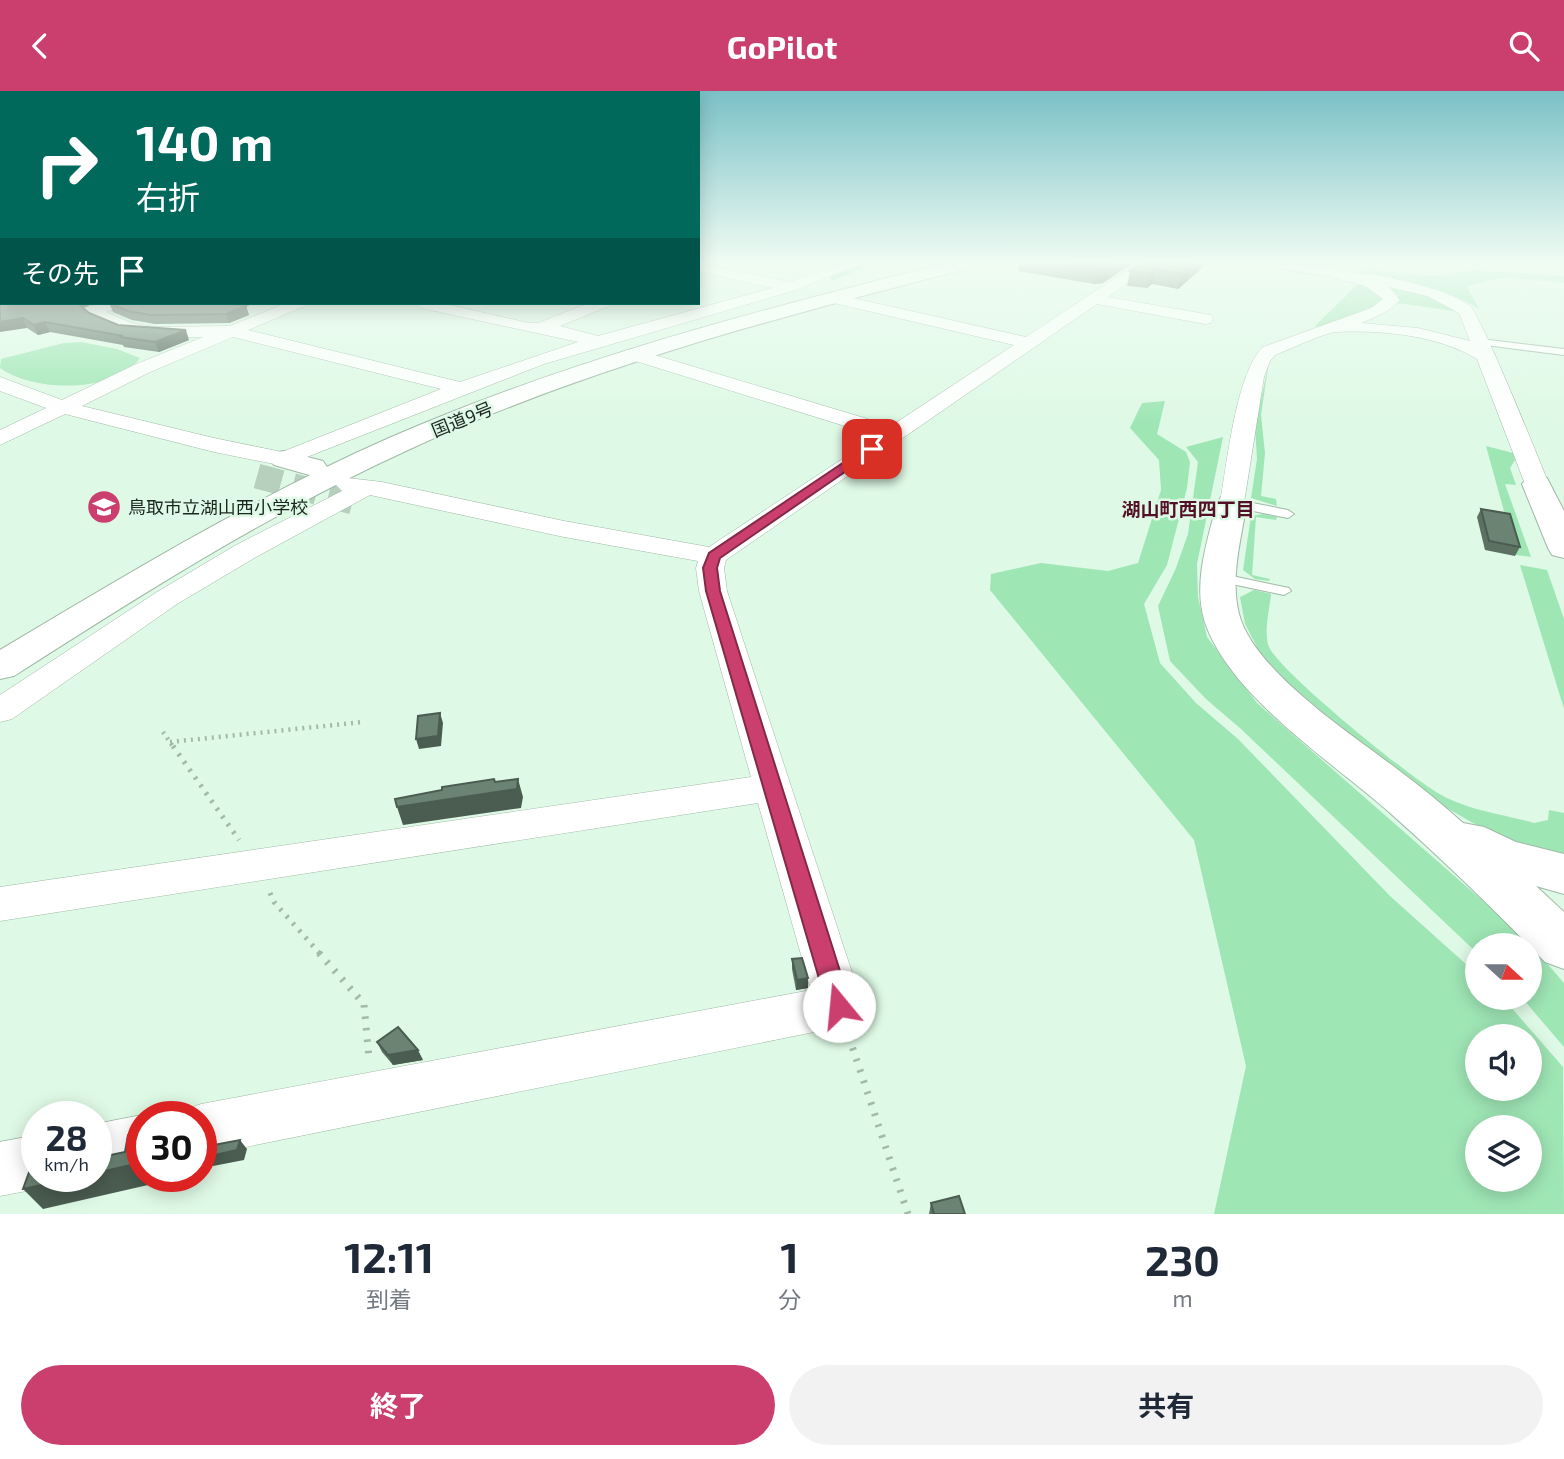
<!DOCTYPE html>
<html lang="ja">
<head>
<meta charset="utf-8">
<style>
	:root { --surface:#fff; --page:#f2f2f3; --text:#1f2937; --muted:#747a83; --accent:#cb3f6f }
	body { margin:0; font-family:"Exo 2","Noto Sans JP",sans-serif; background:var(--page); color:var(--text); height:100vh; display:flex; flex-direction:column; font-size:26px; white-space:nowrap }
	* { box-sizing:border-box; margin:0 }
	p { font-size:23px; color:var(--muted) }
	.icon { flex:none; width:38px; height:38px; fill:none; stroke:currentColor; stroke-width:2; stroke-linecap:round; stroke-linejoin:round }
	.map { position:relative; height:1123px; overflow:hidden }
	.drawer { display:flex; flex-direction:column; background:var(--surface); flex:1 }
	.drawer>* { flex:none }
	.guide { position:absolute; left:0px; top:0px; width:700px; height:214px; box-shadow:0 4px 18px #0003; background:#00695c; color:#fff; overflow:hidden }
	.needle { width:46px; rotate:111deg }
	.fabs { position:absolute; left:1465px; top:842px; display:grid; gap:14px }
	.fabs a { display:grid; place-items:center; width:77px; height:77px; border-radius:50%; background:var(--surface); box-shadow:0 4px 18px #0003; font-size:35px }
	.speed { position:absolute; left:21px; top:1010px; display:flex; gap:14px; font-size:35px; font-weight:700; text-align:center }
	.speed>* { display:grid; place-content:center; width:91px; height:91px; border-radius:50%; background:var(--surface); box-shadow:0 4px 18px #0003; line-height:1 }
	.speed small { font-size:18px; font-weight:400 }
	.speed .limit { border:10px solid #d22; background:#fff; color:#111 }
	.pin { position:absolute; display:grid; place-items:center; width:60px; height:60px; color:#fff; margin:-30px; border-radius:14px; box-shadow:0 4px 10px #0006 }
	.me { position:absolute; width:77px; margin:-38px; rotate:343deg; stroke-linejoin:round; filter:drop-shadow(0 0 5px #0008) }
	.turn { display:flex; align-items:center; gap:24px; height:147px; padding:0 21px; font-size:32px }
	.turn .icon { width:91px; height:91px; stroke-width:2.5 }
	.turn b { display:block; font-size:49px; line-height:60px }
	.then { display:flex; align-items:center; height:66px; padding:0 21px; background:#0003; gap:14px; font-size:26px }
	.eta { display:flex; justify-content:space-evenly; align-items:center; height:119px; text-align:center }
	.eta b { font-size:42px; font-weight:700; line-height:49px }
	.cta { display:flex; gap:14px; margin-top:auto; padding:14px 21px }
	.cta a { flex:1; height:80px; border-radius:42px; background:var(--accent); color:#fff; font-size:28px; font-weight:700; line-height:80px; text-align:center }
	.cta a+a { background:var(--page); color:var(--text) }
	header { display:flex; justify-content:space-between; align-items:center; height:91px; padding:0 21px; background:var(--accent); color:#fff; font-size:32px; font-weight:700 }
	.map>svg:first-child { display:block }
</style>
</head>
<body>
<header><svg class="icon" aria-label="back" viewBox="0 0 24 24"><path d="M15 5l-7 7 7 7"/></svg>GoPilot<svg class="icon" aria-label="search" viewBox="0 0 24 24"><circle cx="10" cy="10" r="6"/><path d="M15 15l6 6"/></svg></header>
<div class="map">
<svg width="1564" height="1123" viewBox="0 0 1564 1123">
	<rect width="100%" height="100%" fill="#def9e5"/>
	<g fill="#9fe6b5" fill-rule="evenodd">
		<path d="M 1371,179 L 1434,185 L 1474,179 L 1564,185 L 1564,192 L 1505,186 L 1467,195 L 1479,218 C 1442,194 1396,187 1352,180 Z"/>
		<polygon points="1354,184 1426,201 1461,221 1397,212 1398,205 1394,201"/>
		<polygon points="1364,192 1385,206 1380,214 1319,236 1315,235 1358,193"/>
		<path d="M 81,251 L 117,258 L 140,267 C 114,303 33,301 0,277 L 1,268 L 64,252 Z"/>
		<polygon points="1269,270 1261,324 1265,362 1261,405 1276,408 1277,415 1251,407 1257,368 1255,337"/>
		<path d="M 1165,310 L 1157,343 L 1186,361 L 1190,371 L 1187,397 L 1167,474 L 1144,513 L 1160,572 L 1196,612 L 1238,648 L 1390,805 L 1477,883 L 1477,906 L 1503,907 L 1563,976 L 1564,1123 L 1214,1123 L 1246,975 L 1194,749 L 990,499 L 991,483 L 1041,472 L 1108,480 L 1138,472 L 1161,399 L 1159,369 L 1130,337 L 1142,312 ZM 1477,945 L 1530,945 L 1530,998 L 1477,998 ZM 1477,1036 L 1530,1036 L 1530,1088 L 1477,1088 Z"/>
		<polygon points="1223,346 1197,473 1198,506 1207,546 1257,612 1524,846 1564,892 1564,956 1522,907 1530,906 1530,854 1477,854 1477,862 1241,638 1206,608 1170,570 1158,515 1176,477 1188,443 1198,371 1186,356"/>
		<polygon points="1486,355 1513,362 1515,369 1510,377 1516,394 1505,393 1531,466 1516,464"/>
		<polygon points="1263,423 1277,426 1276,429 1256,426 1252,484 1270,488 1269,490 1255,488 1243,479 1251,425"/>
		<polygon points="1520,474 1547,479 1564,528 1564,618"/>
		<path d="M 1254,499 L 1271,503 C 1270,517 1263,542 1269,556 C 1279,580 1419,695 1447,707 C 1473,720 1506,724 1534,732 L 1548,729 L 1549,719 L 1564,722 L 1564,767 L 1505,750 L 1436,711 L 1307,608 L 1282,587 L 1259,560 L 1245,533 L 1240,506 Z"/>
	</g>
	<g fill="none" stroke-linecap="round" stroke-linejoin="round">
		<polyline stroke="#76d496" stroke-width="4.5" points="833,187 866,173"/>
		<polyline stroke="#b7cfbd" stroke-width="25" stroke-dasharray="25 12" stroke-linecap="butt" points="257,385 353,411"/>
		<g stroke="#9fb9a6" stroke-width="2">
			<g id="lane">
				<polygon points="1481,248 1564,258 1564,264 1478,253 1477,251"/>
				<polygon points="1232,408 1288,419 1294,423 1288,427 1228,415 1228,409"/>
				<polygon points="1218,482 1289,497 1291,500 1284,504 1213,489 1211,486 1213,483"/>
			</g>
		</g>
		<g stroke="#9fb9a6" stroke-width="1">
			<g id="street">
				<path d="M 698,173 L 790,191 L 841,173 L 861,173 L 796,199 L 544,273 L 284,375 L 214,361 L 65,323 L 0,354 L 0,339 L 46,317 L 0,300 L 0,286 L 62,309 L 134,274 L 203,246 C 169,246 108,249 83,220 C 94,210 111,212 126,212 L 124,215 L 106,221 L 131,232 L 155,236 L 230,235 L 286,212 L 307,212 L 305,215 L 248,239 L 460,291 L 578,251 L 421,217 L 413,212 L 441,212 L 529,232 L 538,232 L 589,212 L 611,212 L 609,215 L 560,235 L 598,245 L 772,197 L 698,180 ZM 233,246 L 441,298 L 282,361 L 214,347 L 82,315 L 148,282 Z"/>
				<polygon points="1136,173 1153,173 1108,206 1211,224 1213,228 1211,232 1205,233 1097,213 726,469 724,477 727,500 863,915 856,930 839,936 201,1065 201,1026 180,1026 182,1020 201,1013 811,899 758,712 0,830 0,796 751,686 699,500 696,477 698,470 564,446 370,404 256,466 177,513 12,628 0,631 0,604 157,501 236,454 342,400 336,394 339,389 348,387 382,391 564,430 709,456 877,345 626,267 623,263 626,259 638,259 891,335 1014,254 825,210 823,207 825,204 831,202 1026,246"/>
				<path d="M 1320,175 L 1362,184 L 1368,182 C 1402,190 1439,195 1469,214 C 1480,221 1539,369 1549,393 L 1546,398 L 1537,400 L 1528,398 L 1525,393 L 1477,268 C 1437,244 1382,239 1337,241 C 1325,241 1289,259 1275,264 L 1270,270 L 1264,286 L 1244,412 L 1241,417 L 1232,419 L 1223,417 L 1220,412 C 1227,373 1236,282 1263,256 L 1371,217 L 1383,208 L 1365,195 L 1315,182 L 1313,179 L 1315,176 ZM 1389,196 L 1427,205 L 1459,222 L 1470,250 L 1418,237 L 1361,232 C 1376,226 1389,221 1400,209 Z"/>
				<polygon points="142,1024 145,1026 142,1026 142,1078 96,1087 92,1085 96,1085 96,1033"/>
				<polygon points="37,1044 37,1085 58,1085 56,1090 37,1098 0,1105 0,1051"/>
			</g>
		</g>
		<g stroke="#9fb9a6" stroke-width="2">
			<g id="secondary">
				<polygon points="1274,173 1326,175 1329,179 1320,184 1283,178"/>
				<rect x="0" y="184" width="2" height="12"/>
				<polygon points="284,360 323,370 327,376 323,382 313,385 274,374 270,368 274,362"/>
				<polygon points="1537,384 1547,387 1564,420 1564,467 1552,464 1548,457 1522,393 1527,387"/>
				<path d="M 1232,403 L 1243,406 L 1247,412 C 1241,448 1230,487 1239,523 C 1254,580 1351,643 1397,678 C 1420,695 1442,713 1463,732 L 1484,736 L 1516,751 L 1564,763 L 1564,803 L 1536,795 L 1564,821 L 1564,878 L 1545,871 C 1496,820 1443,769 1389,721 C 1332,671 1235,608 1207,537 C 1191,497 1207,451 1217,412 L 1221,406 Z"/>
			</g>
		</g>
		<g stroke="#9fb9a6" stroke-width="2">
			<path id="highway" d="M 943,173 L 973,173 L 970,177 C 779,226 588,276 408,359 C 270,422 142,503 14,585 L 0,588 L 0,559 C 127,483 253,407 389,347 C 568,269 755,220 943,173 Z"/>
		</g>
		<g stroke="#a3b9a9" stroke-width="4.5" stroke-dasharray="2 5" stroke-linecap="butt">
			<polyline points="163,641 174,657"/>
			<polyline points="170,651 363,631"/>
		</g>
		<g stroke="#a3b9a9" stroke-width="5" stroke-dasharray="2.5 7" stroke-linecap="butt">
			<polyline points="173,655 239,749"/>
			<polyline points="270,802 274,811 321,864"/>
		</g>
		<g stroke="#a3b9a9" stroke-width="7" stroke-dasharray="2.5 9" stroke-linecap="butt">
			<polyline points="319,862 364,913 369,968"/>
			<polyline points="849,946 908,1123"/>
		</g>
		<use href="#lane" fill="#fff" fill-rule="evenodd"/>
		<use href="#street" fill="#fff" fill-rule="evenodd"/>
		<use href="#secondary" fill="#fff" fill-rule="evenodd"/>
		<use href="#highway" fill="#fff" fill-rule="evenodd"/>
	</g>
	<g fill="#5c7162">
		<polygon points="1019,173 1131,173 1103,192 1094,193 1018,180"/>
		<polygon points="1141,173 1203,173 1201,178 1178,198 1152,193 1147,197 1127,195 1130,180"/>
		<polygon points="2,212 94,212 83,217 89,222 118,234 189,249 159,261 124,256 123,254 50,241 38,244 27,237"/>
		<polygon points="109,212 246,215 249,224 229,232 155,233 132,229 113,221"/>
		<polygon points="1481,418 1520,456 1515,465 1485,459 1477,426"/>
		<polygon points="792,868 808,887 808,897 796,899 792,878"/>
		<polygon points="377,951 423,969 393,974 382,961"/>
		<polygon points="931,1112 965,1123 929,1123"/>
	</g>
	<g fill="#4b5c50">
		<polygon points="1112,173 1131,173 1103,192 1094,193 1097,178"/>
		<polygon points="1194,173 1203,173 1201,178 1178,198 1181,183"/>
		<polygon points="1156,178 1152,193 1147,197 1150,182"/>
		<polygon points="77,212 94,212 81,218"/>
		<polygon points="246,215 249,224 229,232 226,223"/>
		<polygon points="23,227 27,237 0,241 0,231"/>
		<polygon points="45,231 50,241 38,244 34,234"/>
		<polygon points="186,239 189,249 159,261 155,251"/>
		<polygon points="440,622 443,632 441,655 419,658 416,648"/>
		<polygon points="518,688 523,706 521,717 403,734 397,716 498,701"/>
		<polygon points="808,887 808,897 796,899 797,889"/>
		<polygon points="418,959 423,969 393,974 388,964"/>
		<polygon points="140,1041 142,1043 142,1085 150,1085 148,1094 43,1118 23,1098 83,1085 96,1085 96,1082 131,1074"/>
		<polygon points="240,1049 247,1058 244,1069 213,1075 206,1066"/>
	</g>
	<g fill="#6b8372" stroke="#4b5c50" stroke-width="2">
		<polygon points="1066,173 1112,173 1106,177 1097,178"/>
		<polygon points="1141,173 1194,173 1181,183 1156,178 1150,182 1130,180"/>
		<polygon points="0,199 2,199 2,212 77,212 89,222 118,234 186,239 155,251 120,246 123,245 45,231 34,234 23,227 0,231"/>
		<polygon points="109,212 224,212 246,215 226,223 151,224 128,220"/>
		<polygon points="1481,418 1510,423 1520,456 1489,450"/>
		<polygon points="440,622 438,645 416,648 418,625"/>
		<polygon points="494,688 495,691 518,688 517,698 397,716 395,708 442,699 442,696"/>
		<polygon points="802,867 808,887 797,889 792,868"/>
		<polygon points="398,936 418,959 388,964 377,951"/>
		<polygon points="140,1041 131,1074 96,1082 96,1067 125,1061 128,1044"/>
		<polygon points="240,1049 237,1059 206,1066 208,1055"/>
		<polygon points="37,1073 37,1085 83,1085 23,1098 31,1076"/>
		<polygon points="959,1105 965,1123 934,1123 931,1112"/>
	</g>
	<linearGradient id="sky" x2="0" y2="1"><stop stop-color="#7ac1c7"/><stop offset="0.52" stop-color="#f0fcf3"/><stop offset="1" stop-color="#f0fcf3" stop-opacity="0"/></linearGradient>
	<rect width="1564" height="330" fill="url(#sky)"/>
	<polygon fill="#cb3f6f" stroke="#842948" stroke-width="2" points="868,355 878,358 720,467 717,477 720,500 851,915 848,923 839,926 831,923 827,915 706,500 703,477 709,462"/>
	<defs>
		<g id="school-disc" transform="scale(1.75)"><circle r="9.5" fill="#cb3f6f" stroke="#def9e5"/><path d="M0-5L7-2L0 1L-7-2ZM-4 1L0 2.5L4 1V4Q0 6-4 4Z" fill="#fff"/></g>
	</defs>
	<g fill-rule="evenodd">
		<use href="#school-disc" x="104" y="416"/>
	</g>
	<g text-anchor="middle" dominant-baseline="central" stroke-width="5" stroke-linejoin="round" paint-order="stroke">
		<g font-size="18" fill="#1b251e" stroke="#def9e5">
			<text transform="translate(462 328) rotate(-22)">国道9号</text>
		</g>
		<g font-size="18" fill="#1b251e" stroke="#def9e5" text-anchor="start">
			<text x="128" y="416">鳥取市立湖山西小学校</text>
		</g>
		<g font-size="19" font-weight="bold" fill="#530f28" stroke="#def9e5">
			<text x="1188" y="417">湖山町西四丁目</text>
		</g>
	</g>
</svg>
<div class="fabs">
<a><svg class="needle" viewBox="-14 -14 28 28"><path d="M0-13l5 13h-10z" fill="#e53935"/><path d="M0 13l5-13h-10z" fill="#747a83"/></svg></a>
<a><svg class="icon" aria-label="sound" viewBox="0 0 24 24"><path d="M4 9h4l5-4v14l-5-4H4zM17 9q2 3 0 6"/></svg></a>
<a><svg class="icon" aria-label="layers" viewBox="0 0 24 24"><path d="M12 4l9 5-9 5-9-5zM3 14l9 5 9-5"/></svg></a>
</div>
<div class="speed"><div>28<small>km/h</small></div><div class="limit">30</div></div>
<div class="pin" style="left:872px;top:358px;background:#d93025"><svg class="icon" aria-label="arrive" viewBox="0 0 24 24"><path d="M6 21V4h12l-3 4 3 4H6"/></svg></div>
<svg class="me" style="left:839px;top:915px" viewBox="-20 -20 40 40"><circle r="19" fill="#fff"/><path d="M0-13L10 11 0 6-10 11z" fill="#cb3f6f"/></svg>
<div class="guide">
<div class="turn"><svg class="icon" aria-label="right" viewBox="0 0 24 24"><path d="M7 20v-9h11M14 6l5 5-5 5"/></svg><div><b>140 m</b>右折</div></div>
<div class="then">その先<svg class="icon" aria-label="arrive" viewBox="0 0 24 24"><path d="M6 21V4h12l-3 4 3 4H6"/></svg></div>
</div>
</div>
<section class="drawer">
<div class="eta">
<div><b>12:11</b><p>到着</p></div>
<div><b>1</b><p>分</p></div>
<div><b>230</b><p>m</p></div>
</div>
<div class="cta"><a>終了</a><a>共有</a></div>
</section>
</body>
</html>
